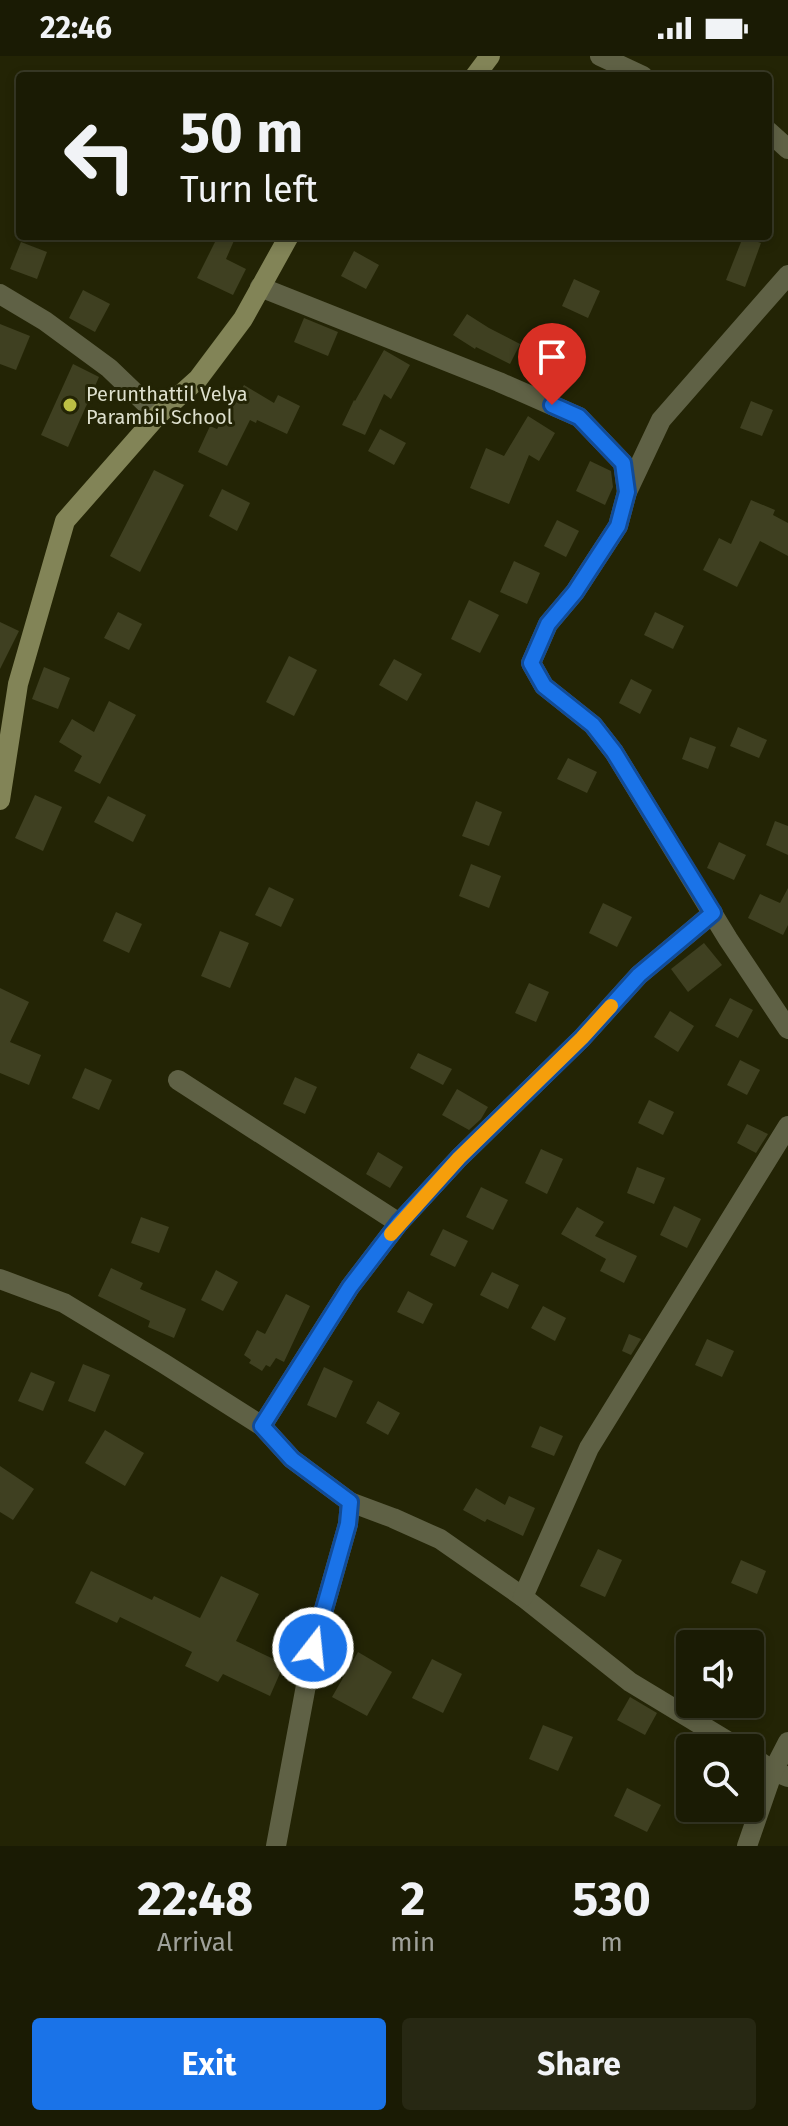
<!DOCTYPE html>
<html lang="en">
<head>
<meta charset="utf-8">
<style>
	:root { --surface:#1a1b04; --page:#272813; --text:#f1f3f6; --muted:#9fa19a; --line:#383926; --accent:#1a73e8 }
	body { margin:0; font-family:"Fira Sans",sans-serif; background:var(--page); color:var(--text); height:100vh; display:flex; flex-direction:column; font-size:30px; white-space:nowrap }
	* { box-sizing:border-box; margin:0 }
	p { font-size:26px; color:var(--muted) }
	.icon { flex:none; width:44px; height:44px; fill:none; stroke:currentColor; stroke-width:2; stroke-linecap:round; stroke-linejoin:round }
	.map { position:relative; height:1790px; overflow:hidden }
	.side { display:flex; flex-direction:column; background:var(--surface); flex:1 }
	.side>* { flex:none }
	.guide { position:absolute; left:16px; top:16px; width:756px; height:168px; border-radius:8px; box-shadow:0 4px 12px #0003,0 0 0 2px var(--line); background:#1a1b04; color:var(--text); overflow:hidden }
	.fabs { position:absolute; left:676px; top:1574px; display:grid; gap:16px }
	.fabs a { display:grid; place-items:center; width:88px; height:88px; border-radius:8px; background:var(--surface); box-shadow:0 4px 12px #0003,0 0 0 2px var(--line); font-size:40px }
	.pin { position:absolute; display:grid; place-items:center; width:68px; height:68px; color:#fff; margin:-82px -34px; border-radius:50% 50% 50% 0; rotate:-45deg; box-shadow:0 0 8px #0007 }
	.pin .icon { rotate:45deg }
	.me { position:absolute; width:88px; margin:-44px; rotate:16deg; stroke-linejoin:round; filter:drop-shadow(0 0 6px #0008) }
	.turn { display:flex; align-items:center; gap:28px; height:168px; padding:0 32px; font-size:36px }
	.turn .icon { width:104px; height:104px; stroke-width:2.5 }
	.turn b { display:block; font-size:56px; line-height:68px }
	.eta { display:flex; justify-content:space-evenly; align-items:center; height:136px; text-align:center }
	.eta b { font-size:48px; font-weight:700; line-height:56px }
	.action { display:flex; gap:16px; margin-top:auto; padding:16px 32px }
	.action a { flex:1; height:92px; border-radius:8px; background:var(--accent); color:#fff; font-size:32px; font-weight:700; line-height:92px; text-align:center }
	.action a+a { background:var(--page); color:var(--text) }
	.status { display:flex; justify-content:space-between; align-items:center; height:56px; padding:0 40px; background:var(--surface); direction:ltr }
	.status svg { height:22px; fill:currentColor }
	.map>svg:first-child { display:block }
</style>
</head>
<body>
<div class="status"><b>22:46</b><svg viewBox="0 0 49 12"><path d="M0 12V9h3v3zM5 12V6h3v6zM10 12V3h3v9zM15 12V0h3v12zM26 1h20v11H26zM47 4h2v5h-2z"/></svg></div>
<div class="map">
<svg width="788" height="1790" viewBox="0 0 788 1790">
	<rect width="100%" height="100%" fill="#232405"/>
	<g fill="#3f4021">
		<polygon points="218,180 236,180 226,203 246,213 233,239 197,222"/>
		<polygon points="743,181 761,187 745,231 726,224"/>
		<polygon points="21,186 47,196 37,223 10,213"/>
		<polygon points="354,195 379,209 366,233 341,220"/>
		<polygon points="574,223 600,235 588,262 562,250"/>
		<polygon points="83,234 110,248 95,276 69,262"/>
		<polygon points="467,258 489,272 520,288 510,308 476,291 475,293 453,279"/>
		<polygon points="304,262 338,276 328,300 294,286"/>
		<polygon points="0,268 30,280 16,314 0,308"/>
		<polygon points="384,294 410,309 391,343 384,338 365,379 342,369 354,344 355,345"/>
		<polygon points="73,308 99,321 68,391 41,379"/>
		<polygon points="244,329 274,347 278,339 300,350 287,378 257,364 256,367 250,364 227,410 198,396 210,370 217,373"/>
		<polygon points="751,345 773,354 762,380 740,372"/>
		<polygon points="528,360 555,377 539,405 529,399 509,448 470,432 486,392 504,400"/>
		<polygon points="380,373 406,387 394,409 368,395"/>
		<polygon points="590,405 611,415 613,431 605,449 576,435"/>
		<polygon points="154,414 184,429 140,516 110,500"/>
		<polygon points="222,433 250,447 237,475 209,460"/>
		<polygon points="751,444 775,454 773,459 788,467 788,500 760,485 737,531 703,514 719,482 731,488"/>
		<polygon points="557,464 579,475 566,501 544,490"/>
		<polygon points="514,505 540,517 527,548 500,536"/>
		<polygon points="469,544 499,559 480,597 451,583"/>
		<polygon points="118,556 142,568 129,594 104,582"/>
		<polygon points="655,556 684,570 673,593 644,579"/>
		<polygon points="0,566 19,575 0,613"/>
		<polygon points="289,600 317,614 294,660 266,646"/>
		<polygon points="394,603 422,618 407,645 379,629"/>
		<polygon points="44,611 70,622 58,653 32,643"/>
		<polygon points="631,623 652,634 640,658 619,647"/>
		<polygon points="109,645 136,659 100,728 74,715 82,700 59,686 72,663 94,676"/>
		<polygon points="738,671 767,684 759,702 730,690"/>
		<polygon points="690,681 716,691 708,713 682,703"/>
		<polygon points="568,702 597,716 587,737 557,723"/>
		<polygon points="35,739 62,751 43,795 15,782"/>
		<polygon points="108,740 146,759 133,786 94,766"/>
		<polygon points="476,745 502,756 489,790 462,780"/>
		<polygon points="775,765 788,770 788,799 766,789"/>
		<polygon points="719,786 746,799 734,824 707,812"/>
		<polygon points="471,808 501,820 489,852 459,840"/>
		<polygon points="269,831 294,843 281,871 255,859"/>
		<polygon points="788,832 788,869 783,879 748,862 760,838 780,847"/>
		<polygon points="603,847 632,861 617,891 589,877"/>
		<polygon points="116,856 142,868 129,897 103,885"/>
		<polygon points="220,875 249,887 230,932 201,920"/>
		<polygon points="704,887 722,909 688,936 671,913"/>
		<polygon points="529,927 549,936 536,966 515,957"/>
		<polygon points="0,932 29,946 10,986 41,999 29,1029 0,1017"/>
		<polygon points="730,942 753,954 738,982 715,970"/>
		<polygon points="670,955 694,970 678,996 654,981"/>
		<polygon points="418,997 452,1013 443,1029 410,1012"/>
		<polygon points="740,1004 760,1014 747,1039 727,1029"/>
		<polygon points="85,1012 112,1024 99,1054 72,1042"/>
		<polygon points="295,1021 317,1031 305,1058 283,1048"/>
		<polygon points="457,1033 488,1051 481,1063 469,1074 442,1059"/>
		<polygon points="649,1044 674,1056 663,1079 638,1067"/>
		<polygon points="747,1068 768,1078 756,1097 737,1087"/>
		<polygon points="541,1093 563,1103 547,1138 525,1127"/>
		<polygon points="378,1096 403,1111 390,1132 366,1118"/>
		<polygon points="637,1111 665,1122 654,1148 627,1137"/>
		<polygon points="481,1131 508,1144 493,1174 466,1161"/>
		<polygon points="674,1150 701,1163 687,1192 660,1179"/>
		<polygon points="577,1151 604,1166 595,1180 637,1200 624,1227 600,1215 606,1203 561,1178"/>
		<polygon points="141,1161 169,1171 159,1197 131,1187"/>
		<polygon points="443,1173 468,1185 455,1211 430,1199"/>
		<polygon points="111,1212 143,1227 140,1233 186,1253 174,1282 148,1271 150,1265 98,1240"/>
		<polygon points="216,1214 238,1226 223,1255 201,1244"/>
		<polygon points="492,1216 519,1229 508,1253 480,1239"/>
		<polygon points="408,1235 433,1248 423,1268 397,1256"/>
		<polygon points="286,1238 310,1250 284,1306 276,1302 270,1311 266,1309 262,1315 249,1307 251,1304 244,1299 257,1274 265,1278"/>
		<polygon points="543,1250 566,1262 555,1285 531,1272"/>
		<polygon points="629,1278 641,1283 631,1299 622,1295"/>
		<polygon points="707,1283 734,1295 722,1321 695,1309"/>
		<polygon points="83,1308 110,1319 95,1356 68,1345"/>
		<polygon points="324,1311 353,1325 336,1362 307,1349"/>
		<polygon points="31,1316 55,1326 43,1355 18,1345"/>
		<polygon points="378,1345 400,1357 388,1379 366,1367"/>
		<polygon points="540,1370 563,1380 554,1400 531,1391"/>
		<polygon points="105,1374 144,1397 125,1430 85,1407"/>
		<polygon points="0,1410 34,1433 13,1464 0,1456"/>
		<polygon points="476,1432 505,1449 509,1440 535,1452 523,1480 487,1463 485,1466 463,1454"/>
		<polygon points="598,1493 622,1504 605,1541 580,1530"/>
		<polygon points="741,1504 766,1515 757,1538 731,1527"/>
		<polygon points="91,1515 152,1544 154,1540 200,1562 221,1520 259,1538 236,1585 284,1608 270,1640 223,1618 218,1626 185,1610 192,1596 120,1561 117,1567 75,1547"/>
		<polygon points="358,1596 392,1616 367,1660 332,1641"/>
		<polygon points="432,1603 462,1618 443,1657 412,1642"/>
		<polygon points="630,1641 657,1657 645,1679 617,1664"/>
		<polygon points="543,1669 573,1681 558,1715 529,1703"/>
		<polygon points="627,1732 661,1749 647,1776 614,1760"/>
	</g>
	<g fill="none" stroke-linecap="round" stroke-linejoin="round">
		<g stroke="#5f6145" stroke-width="20">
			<polyline points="600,0 643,20"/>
			<polyline points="768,75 788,93"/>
			<polyline points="788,219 661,364 627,436 618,470 575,536 548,568 531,607 544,630 593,669 614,696 728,883 788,973"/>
			<polyline points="260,231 499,326 579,361 623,407 627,436"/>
			<polyline points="0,238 45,265 109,312 158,359"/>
			<polyline points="178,1024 399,1167"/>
			<polyline points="0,1223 64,1247 163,1307 262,1370 292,1403 350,1446 348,1468 313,1592 276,1790"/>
			<polyline points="262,1370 350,1231 399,1167 459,1102 582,982 639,919 713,857"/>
			<polyline points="350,1446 393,1462 440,1483 523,1541 630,1626 739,1692"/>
			<polyline points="523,1541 589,1392 788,1070"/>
			<polyline points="750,1699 773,1715 788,1721"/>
			<polyline points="747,1790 773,1715 788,1686"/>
		</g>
		<g stroke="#828457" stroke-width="20">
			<polyline points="475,20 490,0"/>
			<polyline points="0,744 18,628 65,465 158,359 198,323 243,263 289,180"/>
		</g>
	</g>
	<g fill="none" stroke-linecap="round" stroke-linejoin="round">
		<g stroke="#114b97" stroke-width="20">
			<polyline id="route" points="313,1592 348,1468 350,1446 292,1403 262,1370 350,1231 399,1167 459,1102 582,982 639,919 713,857 614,696 593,669 544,630 531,607 548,568 575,536 618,470 627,436 623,407 579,361 552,349"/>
		</g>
		<use href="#route" stroke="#1a73e8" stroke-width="14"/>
		<polyline stroke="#f59e0b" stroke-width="14" points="391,1178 459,1102 582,982 611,950"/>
	</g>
	<circle fill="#bcbf44" stroke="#232405" stroke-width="3" cx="70" cy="349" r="8"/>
	<g text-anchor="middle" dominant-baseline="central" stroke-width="6" stroke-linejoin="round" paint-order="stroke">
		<g font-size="20" fill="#dddfcd" stroke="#232405" text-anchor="start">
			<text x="86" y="338">Perunthattil Velya<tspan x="86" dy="23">Parambil School</tspan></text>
		</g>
	</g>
</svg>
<div class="fabs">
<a><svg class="icon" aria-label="sound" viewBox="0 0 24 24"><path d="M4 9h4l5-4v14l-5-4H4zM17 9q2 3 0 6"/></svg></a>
<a><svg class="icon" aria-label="search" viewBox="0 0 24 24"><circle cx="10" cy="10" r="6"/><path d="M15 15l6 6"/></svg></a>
</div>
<div class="pin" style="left:552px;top:349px;background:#d93025"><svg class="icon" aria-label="arrive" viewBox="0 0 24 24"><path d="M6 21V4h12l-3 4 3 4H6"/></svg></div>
<svg class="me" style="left:313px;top:1592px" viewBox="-20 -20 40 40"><circle r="17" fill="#1a73e8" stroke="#fff" stroke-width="3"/><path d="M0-11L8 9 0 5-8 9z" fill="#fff"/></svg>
<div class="guide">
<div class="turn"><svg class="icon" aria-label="left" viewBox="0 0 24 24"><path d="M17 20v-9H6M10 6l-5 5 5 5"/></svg><div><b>50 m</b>Turn left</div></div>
</div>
</div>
<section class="side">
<div class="eta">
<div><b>22:48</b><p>Arrival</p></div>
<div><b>2</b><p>min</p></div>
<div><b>530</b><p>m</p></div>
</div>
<div class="action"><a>Exit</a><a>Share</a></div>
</section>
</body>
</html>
